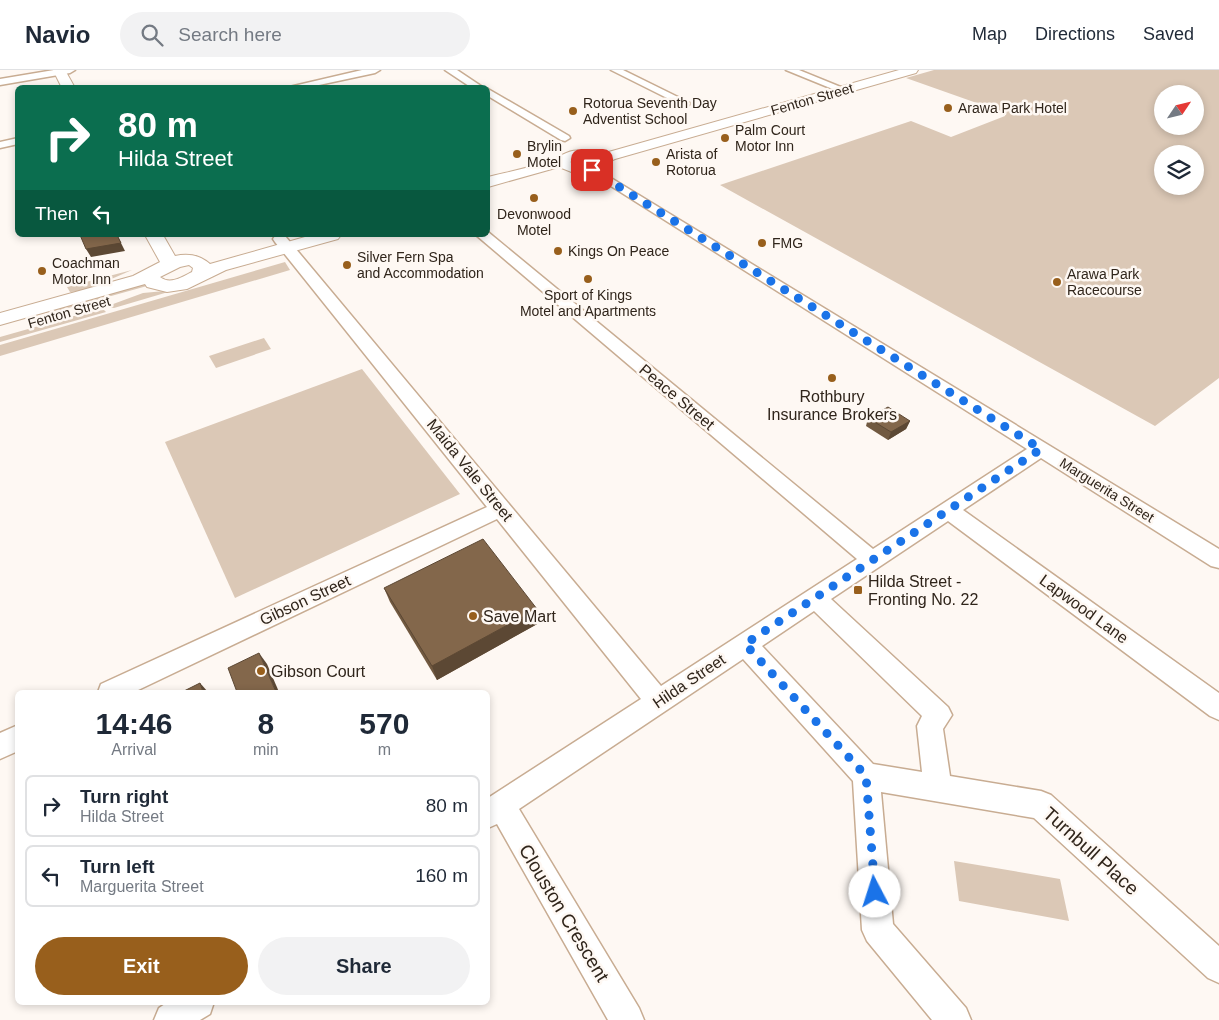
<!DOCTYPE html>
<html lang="en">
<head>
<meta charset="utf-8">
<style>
	:root { --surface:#fff; --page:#f2f2f3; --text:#1f2937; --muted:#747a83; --line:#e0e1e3; --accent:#985f1c }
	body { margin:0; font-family:Arial,sans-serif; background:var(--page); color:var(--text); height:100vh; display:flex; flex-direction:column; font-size:19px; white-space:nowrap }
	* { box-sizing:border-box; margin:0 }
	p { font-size:16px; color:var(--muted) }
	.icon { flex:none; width:28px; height:28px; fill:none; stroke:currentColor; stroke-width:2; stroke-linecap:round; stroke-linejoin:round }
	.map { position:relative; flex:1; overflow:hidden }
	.panel { position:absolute; left:15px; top:620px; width:475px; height:315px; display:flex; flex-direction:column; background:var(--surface); border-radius:8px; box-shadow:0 2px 8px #0003 }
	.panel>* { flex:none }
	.guide { position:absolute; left:15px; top:15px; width:475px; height:152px; border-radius:8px; box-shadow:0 2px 8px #0003; background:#0b6e4f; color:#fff; overflow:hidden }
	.needle { width:32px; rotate:55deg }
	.tools { position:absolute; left:1154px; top:15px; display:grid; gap:10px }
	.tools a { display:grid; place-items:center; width:50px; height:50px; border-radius:50%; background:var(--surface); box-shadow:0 2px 8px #0003; font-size:25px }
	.pin { position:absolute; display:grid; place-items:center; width:42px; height:42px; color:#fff; margin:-21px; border-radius:10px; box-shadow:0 2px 8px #0006 }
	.me { position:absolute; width:55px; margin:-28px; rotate:355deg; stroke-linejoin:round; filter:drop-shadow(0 0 4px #0008) }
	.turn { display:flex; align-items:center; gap:18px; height:105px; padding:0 20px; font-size:22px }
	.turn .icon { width:65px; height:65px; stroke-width:2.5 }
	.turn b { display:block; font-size:35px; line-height:42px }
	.then { display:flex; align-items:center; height:48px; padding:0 20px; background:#0003; gap:10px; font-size:19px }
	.eta { display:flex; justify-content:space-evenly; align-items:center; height:85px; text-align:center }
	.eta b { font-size:30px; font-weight:700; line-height:35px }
	.cta { display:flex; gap:10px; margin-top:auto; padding:10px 20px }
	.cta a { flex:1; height:58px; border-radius:30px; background:var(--accent); color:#fff; font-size:20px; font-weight:700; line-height:58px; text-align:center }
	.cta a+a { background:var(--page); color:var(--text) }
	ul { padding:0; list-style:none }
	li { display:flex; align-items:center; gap:15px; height:62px; margin:0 10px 8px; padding:0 10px; border:2px solid var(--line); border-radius:8px }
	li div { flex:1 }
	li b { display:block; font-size:19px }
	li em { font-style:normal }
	header { display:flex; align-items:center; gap:30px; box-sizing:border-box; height:70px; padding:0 25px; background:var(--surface); border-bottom:1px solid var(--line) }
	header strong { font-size:24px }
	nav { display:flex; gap:28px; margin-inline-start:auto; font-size:18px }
	.search { width:350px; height:45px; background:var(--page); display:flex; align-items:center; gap:12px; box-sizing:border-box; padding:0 18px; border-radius:28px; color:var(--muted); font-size:19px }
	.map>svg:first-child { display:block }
</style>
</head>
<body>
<header>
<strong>Navio</strong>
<div class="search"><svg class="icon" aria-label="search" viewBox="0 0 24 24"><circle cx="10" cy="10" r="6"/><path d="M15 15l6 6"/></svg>Search here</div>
<nav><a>Map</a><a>Directions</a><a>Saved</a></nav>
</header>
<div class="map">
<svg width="1219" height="950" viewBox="0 0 1219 950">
	<rect width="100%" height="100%" fill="#fef8f3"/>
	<g fill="#dbc8b6" fill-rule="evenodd">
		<path d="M 934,0 L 1219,0 L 1219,308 L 1155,356 L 720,115 L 911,51 L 951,67 L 1005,46 L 1005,43 L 906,8 ZM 1162,24 L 1195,24 L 1195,56 L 1162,56 ZM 1162,84 L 1195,84 L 1195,116 L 1162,116 Z"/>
		<polygon points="285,192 290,200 0,286 0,275"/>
		<polygon points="132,200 84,221 70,222 67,217"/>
		<polygon points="143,211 147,216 61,240 28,246"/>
		<polygon points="175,220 114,238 105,237 143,223"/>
		<polygon points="104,240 106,242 0,272 0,267 88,242"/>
		<polygon points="264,268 271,279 216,298 209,286"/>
		<polygon points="362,299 460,424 235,528 165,372"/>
		<polygon points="954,791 1060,809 1069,851 959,831"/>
	</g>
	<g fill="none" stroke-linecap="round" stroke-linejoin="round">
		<g stroke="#c8ac92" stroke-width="3">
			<g id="street">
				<polygon points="54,0 75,0 70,3 0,15 0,9"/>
				<polygon points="362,0 380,0 375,3 305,18 285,18"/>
				<polygon points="445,0 457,0 484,18 472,18"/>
				<polygon points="611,0 623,0 690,33 689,35 681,35"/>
				<polygon points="786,0 799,0 848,20 843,23 840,22"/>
				<polygon points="488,19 569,66 570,68 565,71 561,70 488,26"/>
				<polygon points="18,68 18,74 0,78 0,72"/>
				<path d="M 588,94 L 1219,479 L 1219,498 L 1211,496 L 1041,388 L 963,440 L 1219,623 L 1219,650 L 1210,646 L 948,451 L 831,529 L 948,637 L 952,645 L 943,659 L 950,706 L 1041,721 L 1051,725 L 1219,876 L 1219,913 L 1208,908 L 1034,748 L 881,722 L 893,854 L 966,938 L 971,950 L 932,950 L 867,871 L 862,860 L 853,711 L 743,589 L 519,739 L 639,938 L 644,950 L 608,950 L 497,754 L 488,758 L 488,728 L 641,629 L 497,449 L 134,622 L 98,622 L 101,614 L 487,437 L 275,172 L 273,169 L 275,166 L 285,166 L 661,616 L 857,489 L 476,165 L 488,165 L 488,162 L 873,479 L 1027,379 L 584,99 L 582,97 L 584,95 ZM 814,541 L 922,646 L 917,656 L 922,702 L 873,694 L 762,576 Z"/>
				<polygon points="18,655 18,681 0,689 0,663"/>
				<polygon points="168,932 214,932 210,944 200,950 154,950 159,938"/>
			</g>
		</g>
		<g stroke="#c8ac92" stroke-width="2">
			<g id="secondary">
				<polygon points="53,0 65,0 75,18 62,18"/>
				<path d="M 899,0 L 918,0 L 916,3 L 615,89 L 584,103 L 574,103 L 559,97 L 488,117 L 488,107 C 508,102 529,98 549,91 C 561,87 569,78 582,81 L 584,84 L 582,87 L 570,92 C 582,98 593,87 605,83 Z"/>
				<path d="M 145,165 L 163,165 L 175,186 C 188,183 200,185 210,194 L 312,165 L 341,165 L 338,169 L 226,200 L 187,219 L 167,222 L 147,217 L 145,214 L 0,255 L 0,243 L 133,206 L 160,192 ZM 189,195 L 193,198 L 192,202 C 182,207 170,215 160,207 L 180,197 Z"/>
			</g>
		</g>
		<use href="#street" fill="#fff" fill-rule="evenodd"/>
		<use href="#secondary" fill="#fff" fill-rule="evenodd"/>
	</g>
	<g fill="#715940">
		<polygon points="868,348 910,351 906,359 888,370 866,356"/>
		<polygon points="384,518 539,553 437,610 390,532"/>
	</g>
	<g fill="#5c4834">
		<polygon points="117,165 125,181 91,187 86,179"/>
		<polygon points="910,351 906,359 888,370 891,362"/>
		<polygon points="537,539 539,553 437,610 432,596"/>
		<polygon points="259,583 267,594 279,622 276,622"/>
		<polygon points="200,613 208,622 203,622"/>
	</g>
	<g fill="#83674b" stroke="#5c4834">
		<polygon points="80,165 117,165 121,173 86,179"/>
		<polygon points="888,337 910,351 891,362 868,348"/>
		<polygon points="483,469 537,539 432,596 384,518"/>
		<polygon points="259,583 276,622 237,622 228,598"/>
		<polygon points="200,613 203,622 182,622"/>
	</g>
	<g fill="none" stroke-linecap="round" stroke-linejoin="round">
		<polyline stroke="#1a73e8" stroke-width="9" stroke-dasharray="0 16.2" points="592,100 1041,379 745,574 866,706 875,822"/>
	</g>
	<g fill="#985f1c" stroke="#fef8f3" stroke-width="2">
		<circle cx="948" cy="38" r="5"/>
		<circle cx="573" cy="41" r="5"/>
		<circle cx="725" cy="68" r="5"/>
		<circle cx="517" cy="84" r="5"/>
		<circle cx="656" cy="92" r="5"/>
		<circle cx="534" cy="128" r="5"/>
		<circle cx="762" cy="173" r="5"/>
		<circle cx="558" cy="181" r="5"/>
		<circle cx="347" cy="195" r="5"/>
		<circle cx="42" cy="201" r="5"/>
		<circle cx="588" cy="209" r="5"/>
		<circle cx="1057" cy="212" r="5"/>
		<circle cx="832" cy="308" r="5"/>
		<rect x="853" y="515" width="10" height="10" rx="2.5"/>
		<circle cx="473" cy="546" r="5"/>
		<circle cx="261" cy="601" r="5"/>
	</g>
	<g text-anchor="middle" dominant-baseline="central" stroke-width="5" stroke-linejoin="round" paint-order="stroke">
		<g font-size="14" fill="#30251b" stroke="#fef8f3">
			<text transform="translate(812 29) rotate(-16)">Fenton Street</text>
			<text transform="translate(69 242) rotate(-16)">Fenton Street</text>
			<text transform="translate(1107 420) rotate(32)">Marguerita Street</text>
		</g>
		<g font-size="14" fill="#30251b" stroke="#fef8f3" text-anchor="start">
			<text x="583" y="33">Rotorua Seventh Day<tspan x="583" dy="16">Adventist School</tspan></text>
			<text x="958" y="38">Arawa Park Hotel</text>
			<text x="735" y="60">Palm Court<tspan x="735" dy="16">Motor Inn</tspan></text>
			<text x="527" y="76">Brylin<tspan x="527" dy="16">Motel</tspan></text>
			<text x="666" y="84">Arista of<tspan x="666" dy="16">Rotorua</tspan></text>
			<text x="534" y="144" text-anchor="middle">Devonwood<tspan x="534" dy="16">Motel</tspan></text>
			<text x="772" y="173">FMG</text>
			<text x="568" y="181">Kings On Peace</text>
			<text x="357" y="187">Silver Fern Spa<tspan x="357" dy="16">and Accommodation</tspan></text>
			<text x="52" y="193">Coachman<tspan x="52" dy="16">Motor Inn</tspan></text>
			<text x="1067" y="204">Arawa Park<tspan x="1067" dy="16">Racecourse</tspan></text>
			<text x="588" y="225" text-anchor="middle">Sport of Kings<tspan x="588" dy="16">Motel and Apartments</tspan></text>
		</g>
		<g font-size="16" fill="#30251b" stroke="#fef8f3" text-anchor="start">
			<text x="832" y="326" text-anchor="middle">Rothbury<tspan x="832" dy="18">Insurance Brokers</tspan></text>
			<text x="868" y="511">Hilda Street -<tspan x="868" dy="18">Fronting No. 22</tspan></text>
			<text x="483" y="546">Save Mart</text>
			<text x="271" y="601">Gibson Court</text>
		</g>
		<g font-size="16" fill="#30251b" stroke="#fef8f3">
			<text transform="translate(677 327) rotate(40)">Peace Street</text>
			<text transform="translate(470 400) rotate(51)">Maida Vale Street</text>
			<text transform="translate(305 530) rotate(-25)">Gibson Street</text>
			<text transform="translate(1084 539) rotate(36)">Lapwood Lane</text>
			<text transform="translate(689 611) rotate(-34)">Hilda Street</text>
		</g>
		<g font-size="19" fill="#30251b" stroke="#fef8f3">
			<text transform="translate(1091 781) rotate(42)">Turnbull Place</text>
			<text transform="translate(564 843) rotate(59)">Clouston Crescent</text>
		</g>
	</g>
</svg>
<div class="tools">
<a><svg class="needle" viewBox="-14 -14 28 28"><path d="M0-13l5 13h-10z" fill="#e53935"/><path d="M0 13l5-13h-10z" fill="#747a83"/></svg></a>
<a><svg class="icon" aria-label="layers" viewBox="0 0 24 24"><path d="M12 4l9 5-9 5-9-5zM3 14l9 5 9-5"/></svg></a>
</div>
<div class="pin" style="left:592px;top:100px;background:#d93025"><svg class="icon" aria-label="arrive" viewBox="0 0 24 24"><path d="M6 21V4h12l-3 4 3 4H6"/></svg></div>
<svg class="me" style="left:875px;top:822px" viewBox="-20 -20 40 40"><circle r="19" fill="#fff"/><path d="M0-13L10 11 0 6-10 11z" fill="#1a73e8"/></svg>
<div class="guide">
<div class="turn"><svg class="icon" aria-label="right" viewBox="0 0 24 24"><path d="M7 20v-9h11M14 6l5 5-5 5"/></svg><div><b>80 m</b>Hilda Street</div></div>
<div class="then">Then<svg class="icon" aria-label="left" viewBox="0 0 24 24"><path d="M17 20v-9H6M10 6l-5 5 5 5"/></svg></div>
</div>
<section class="panel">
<div class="eta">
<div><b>14:46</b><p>Arrival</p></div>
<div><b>8</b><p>min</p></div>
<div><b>570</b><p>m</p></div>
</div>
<ul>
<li><svg class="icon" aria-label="right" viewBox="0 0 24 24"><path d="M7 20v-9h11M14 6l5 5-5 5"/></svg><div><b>Turn right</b><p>Hilda Street</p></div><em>80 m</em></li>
<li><svg class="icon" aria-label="left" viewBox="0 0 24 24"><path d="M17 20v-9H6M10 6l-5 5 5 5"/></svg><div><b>Turn left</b><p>Marguerita Street</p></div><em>160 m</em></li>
</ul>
<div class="cta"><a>Exit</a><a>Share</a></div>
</section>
</div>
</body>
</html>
